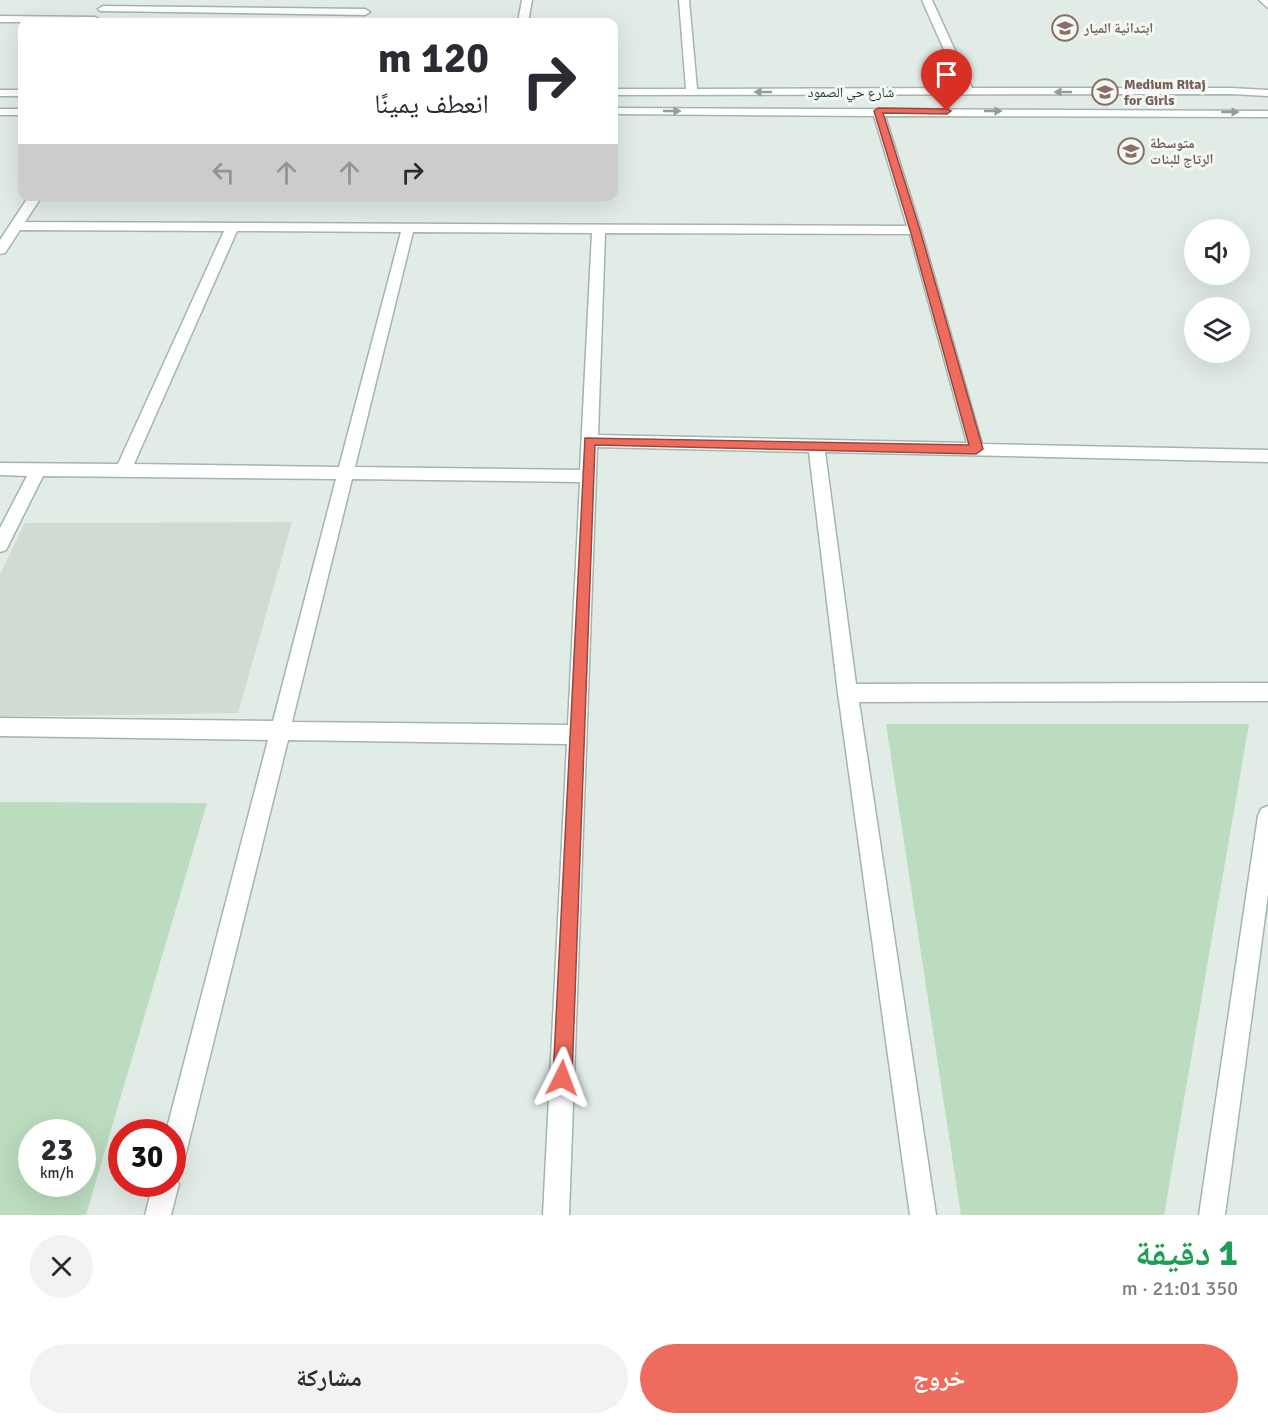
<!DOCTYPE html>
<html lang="ar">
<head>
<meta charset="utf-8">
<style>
	:root { --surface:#fff; --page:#f2f2f3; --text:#2b2b33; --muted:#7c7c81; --accent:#ed6c5e }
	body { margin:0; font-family:Signika,"Noto Naskh Arabic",sans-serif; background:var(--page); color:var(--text); direction:rtl; height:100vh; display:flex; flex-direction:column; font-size:22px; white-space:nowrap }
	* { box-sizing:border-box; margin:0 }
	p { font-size:20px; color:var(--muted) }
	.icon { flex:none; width:33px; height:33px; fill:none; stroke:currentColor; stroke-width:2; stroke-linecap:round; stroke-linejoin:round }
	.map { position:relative; height:1215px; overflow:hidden; direction:ltr }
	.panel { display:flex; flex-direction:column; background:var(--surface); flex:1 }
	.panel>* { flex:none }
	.hud { position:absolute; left:18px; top:18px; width:600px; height:183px; border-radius:12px; box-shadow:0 6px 24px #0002; direction:rtl; background:#fff; color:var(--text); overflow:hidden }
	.controls { position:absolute; left:1184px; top:219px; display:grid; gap:12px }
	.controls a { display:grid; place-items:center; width:66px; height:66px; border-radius:50%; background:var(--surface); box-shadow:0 6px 24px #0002; font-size:30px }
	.speed { position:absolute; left:18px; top:1119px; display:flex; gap:12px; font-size:30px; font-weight:700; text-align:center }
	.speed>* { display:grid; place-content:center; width:78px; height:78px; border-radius:50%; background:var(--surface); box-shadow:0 6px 24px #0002; line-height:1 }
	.speed small { font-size:15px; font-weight:400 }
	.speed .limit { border:9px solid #d22; background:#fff; color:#111 }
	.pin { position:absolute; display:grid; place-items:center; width:51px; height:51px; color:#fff; margin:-62px -26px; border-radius:50% 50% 50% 0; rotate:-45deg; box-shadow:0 0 6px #0007 }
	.pin .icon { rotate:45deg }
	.me { position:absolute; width:66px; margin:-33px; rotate:3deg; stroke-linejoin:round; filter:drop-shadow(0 0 4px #0008) }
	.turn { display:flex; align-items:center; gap:21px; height:126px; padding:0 30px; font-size:27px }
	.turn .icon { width:78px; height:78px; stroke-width:2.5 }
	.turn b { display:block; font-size:42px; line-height:51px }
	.lanes { display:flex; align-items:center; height:57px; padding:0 30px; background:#0003; justify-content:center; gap:30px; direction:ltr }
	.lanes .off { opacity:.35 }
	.round { display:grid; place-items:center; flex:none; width:63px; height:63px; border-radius:32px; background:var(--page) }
	.summary { display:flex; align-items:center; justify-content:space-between; height:102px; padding:0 30px }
	h1 { font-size:36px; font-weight:700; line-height:45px; color:#1e9e55 }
	.action { display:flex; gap:12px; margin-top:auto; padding:12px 30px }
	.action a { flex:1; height:69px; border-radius:36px; background:var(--accent); color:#fff; font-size:24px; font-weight:700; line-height:69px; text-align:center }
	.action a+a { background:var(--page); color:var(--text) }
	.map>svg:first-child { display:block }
</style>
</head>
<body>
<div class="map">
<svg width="1268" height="1215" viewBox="0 0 1268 1215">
	<rect width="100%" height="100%" fill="#e2ece6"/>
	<polygon fill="#d0dbd4" points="292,522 238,713 0,717 0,574 25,523"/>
	<g fill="#bbdcbf" fill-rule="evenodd">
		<polygon points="886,724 1249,724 1164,1215 961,1215"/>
		<path d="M 0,802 L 207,803 L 86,1215 L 0,1215 ZM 32,1132 L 82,1132 L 82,1184 L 32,1184 Z"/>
	</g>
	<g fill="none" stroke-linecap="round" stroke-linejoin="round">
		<g stroke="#a5b4ac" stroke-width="3">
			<g id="minor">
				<polygon points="522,0 532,0 528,22 518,22"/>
				<polygon points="679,0 689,0 697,89 961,88 922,0 932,0 972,88 1231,88 1268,90 1268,96 1231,94 614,95 614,89 686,89"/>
				<polygon points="1259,0 1268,0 1268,8"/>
				<polygon points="103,6 365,9 370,12 365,15 100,11 98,9"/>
				<polygon points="0,16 95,17 100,20 97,22 0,22"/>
				<rect x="0" y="90" width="22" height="6"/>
				<path d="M 614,108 L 1268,111 L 1268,117 L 885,116 L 921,230 L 982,444 L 1268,450 L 1268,462 L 825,452 L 856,684 L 1268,683 L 1268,701 L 859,702 L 936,1215 L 910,1215 L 838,693 L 809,452 L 597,447 L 569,1215 L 543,1215 L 567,744 L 288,740 L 185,1157 L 181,1166 L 172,1170 L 172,1132 L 166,1132 L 268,740 L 0,736 L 0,718 L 273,721 L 336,479 L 43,476 L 6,550 L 0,552 L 0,528 L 27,476 L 0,475 L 0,463 L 118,464 L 224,231 L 20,230 L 5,253 L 0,254 L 0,240 L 29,196 L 42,196 L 25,222 L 907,226 L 874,116 L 614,114 ZM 237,231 L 401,232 L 339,467 L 134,464 ZM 413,232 L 592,233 L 580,470 L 355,467 ZM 605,233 L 910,234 L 967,443 L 598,435 ZM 352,479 L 580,482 L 568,725 L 292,722 Z"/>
				<rect x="0" y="109" width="22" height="6"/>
				<polygon points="1268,806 1268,894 1225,1215 1199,1215 1258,816 1261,809"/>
				<polygon points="172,1174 179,1184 171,1215 145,1215 153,1184 172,1184"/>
			</g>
		</g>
		<use href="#minor" fill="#fff" fill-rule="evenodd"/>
	</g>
	<defs><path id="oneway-solid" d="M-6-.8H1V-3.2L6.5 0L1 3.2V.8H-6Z" transform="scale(1.5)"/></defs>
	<g fill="#909e98">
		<use href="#oneway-solid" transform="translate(763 92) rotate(180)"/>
		<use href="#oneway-solid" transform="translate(1063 92) rotate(180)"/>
		<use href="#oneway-solid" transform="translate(672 111)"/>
		<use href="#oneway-solid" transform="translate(993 111)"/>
		<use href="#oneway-solid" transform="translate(1230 112)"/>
	</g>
	<polygon fill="#ed6c5e" stroke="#9a463d" stroke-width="1.5" points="878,108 947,109 951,111 947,114 883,113 920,230 983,449 976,454 595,445 572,1078 569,1084 562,1087 556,1084 553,1078 585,438 969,445 910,230 874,111"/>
	<defs>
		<g id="school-ring" transform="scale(1.35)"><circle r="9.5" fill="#f2f8f4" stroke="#8d6e63" stroke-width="1.5"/><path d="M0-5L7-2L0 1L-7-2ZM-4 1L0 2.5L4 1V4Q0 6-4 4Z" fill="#8d6e63"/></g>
	</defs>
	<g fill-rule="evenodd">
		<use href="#school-ring" x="1065" y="28"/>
		<use href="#school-ring" x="1105" y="92"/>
		<use href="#school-ring" x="1131" y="151"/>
	</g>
	<g text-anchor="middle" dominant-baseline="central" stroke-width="6" stroke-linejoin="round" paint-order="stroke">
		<g font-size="14" font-weight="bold" fill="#785e54" stroke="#f2f8f4" text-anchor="start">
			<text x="1084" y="28">ابتدائية الميار</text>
			<text x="1124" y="84">Medium Ritaj<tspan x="1124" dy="16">for Girls</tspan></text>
			<text x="1150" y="143">متوسطة<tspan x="1150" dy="16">الرتاج للبنات</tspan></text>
		</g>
		<g font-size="14" fill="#223c31" stroke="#f2f8f4">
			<text x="851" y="92">شارع حي الصمود</text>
		</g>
	</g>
</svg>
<div class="controls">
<a><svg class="icon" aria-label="sound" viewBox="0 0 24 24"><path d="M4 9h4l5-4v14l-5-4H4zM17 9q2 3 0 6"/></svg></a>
<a><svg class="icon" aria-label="layers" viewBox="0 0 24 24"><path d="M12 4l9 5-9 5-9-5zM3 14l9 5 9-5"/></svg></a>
</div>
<div class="speed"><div>23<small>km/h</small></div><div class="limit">30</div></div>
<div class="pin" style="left:947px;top:111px;background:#d93025"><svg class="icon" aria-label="arrive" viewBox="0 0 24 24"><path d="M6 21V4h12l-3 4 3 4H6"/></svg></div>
<svg class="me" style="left:562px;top:1078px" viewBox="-20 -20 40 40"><path d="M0-17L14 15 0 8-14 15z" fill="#ed6c5e" stroke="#fff" stroke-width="4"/></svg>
<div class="hud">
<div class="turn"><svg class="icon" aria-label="right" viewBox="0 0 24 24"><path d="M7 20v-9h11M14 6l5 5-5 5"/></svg><div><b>120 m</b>انعطف يمينًا</div></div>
<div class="lanes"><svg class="icon off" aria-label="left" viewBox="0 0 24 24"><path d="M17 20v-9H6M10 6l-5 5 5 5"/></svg><svg class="icon off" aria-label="ahead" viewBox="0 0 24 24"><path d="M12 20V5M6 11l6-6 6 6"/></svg><svg class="icon off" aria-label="ahead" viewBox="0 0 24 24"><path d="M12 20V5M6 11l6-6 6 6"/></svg><svg class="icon" aria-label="right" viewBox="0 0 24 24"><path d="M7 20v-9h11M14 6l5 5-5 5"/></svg></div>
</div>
</div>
<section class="panel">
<div class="summary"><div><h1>1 دقيقة</h1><p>350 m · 21:01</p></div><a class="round"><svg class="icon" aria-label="close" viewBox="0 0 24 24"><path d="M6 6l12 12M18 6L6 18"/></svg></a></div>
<div class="action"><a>خروج</a><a>مشاركة</a></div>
</section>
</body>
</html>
